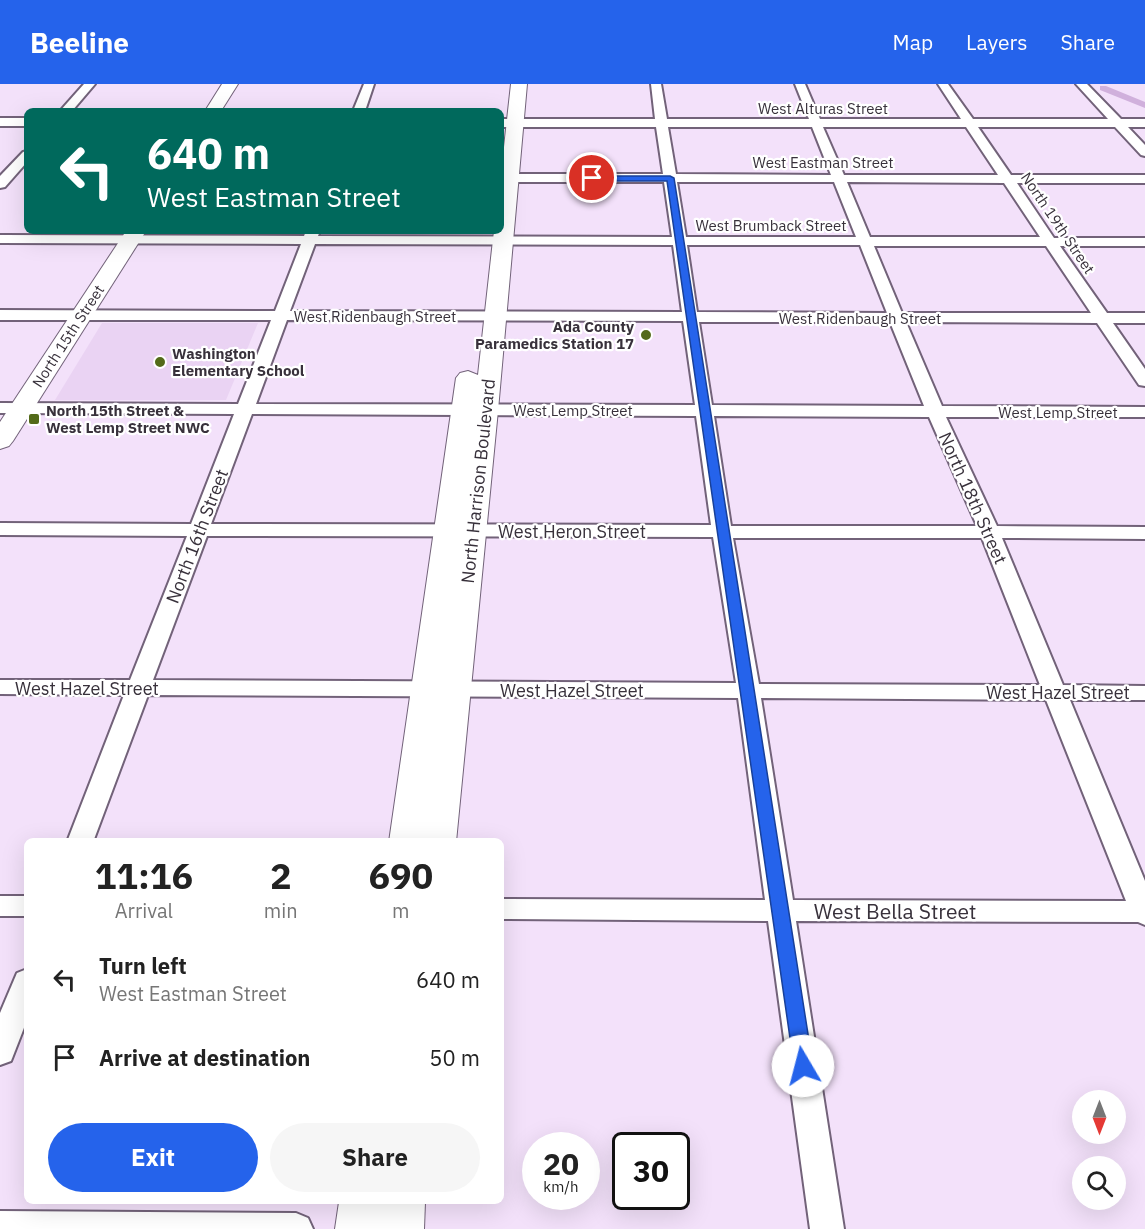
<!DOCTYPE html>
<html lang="en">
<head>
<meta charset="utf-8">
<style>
	:root { --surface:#fff; --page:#f6f6f6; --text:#222; --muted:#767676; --accent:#2563eb }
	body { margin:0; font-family:"IBM Plex Sans",sans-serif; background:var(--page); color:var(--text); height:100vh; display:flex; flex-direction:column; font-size:22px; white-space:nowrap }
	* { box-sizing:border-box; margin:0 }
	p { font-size:20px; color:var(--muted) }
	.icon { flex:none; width:33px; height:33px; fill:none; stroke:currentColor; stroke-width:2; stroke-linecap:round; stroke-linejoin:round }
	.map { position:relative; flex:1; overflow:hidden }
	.details { position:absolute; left:24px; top:754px; width:480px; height:366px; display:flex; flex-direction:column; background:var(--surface); border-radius:9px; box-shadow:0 6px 24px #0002 }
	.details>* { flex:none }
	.guide { position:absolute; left:24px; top:24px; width:480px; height:126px; border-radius:9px; box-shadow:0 6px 24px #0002; background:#00695c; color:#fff; overflow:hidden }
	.needle { width:39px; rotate:180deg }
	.tools { position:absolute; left:1072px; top:1006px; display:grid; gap:12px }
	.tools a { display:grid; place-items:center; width:54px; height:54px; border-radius:50%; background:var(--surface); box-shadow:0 6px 24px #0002; font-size:30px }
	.speed { position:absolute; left:522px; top:1048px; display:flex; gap:12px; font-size:30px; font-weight:700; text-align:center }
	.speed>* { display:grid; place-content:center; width:78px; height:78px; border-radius:50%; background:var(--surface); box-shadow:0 6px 24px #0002; line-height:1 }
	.speed small { font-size:15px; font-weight:400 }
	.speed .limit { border:3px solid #111; border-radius:9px; background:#fff; color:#111 }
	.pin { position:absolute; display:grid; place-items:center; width:51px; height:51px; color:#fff; margin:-26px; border:3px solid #fff; border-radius:50%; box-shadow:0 2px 6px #0007 }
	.me { position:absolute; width:66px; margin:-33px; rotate:352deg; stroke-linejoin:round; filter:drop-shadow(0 0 4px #0008) }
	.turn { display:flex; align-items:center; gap:21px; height:126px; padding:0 24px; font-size:27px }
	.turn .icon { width:78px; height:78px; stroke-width:2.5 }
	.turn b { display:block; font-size:42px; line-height:51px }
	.eta { display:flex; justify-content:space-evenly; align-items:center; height:102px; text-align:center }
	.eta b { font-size:36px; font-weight:700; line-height:42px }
	.action { display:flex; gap:12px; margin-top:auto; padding:12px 24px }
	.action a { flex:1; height:69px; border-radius:36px; background:var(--accent); color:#fff; font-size:24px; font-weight:700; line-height:69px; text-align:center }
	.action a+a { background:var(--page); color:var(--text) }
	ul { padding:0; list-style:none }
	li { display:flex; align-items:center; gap:18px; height:78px; padding:0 24px }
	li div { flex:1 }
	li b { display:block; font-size:22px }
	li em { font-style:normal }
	header { display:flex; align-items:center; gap:36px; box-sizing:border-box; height:84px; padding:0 30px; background:var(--accent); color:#fff }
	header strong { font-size:28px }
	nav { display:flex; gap:33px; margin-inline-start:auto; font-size:21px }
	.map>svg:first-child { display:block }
</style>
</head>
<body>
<header>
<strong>Beeline</strong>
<nav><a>Map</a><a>Layers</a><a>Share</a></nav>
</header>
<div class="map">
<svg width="1145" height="1145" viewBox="0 0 1145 1145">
	<rect width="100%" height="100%" fill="#f3e1fa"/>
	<polygon fill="#ead3f3" points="102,239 258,239 226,316 55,316"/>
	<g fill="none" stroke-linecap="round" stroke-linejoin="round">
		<polygon fill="#d0b0dc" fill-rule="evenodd" points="1100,2 1106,2 1145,18 1145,24 1100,6"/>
		<g stroke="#726279" stroke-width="4">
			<g id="street">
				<polygon points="84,0 95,0 72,27 60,27"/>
				<polygon points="364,0 374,0 365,27 353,27"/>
				<path d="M 651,0 L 661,0 L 667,35 L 809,35 L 795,0 L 805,0 L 820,35 L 961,35 L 938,0 L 948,0 L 973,35 L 1108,35 L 1076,0 L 1087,0 L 1121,35 L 1145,35 L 1145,43 L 1128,43 L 1145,61 L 1145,72 L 1141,71 L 1115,43 L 978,43 L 1011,91 L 1145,91 L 1145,99 L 1017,99 L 1054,154 L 1145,154 L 1145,162 L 1060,162 L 1107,229 L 1145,229 L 1145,239 L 1113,239 L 1145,285 L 1145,302 L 1139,301 L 1097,239 L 906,238 L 942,322 L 1145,323 L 1145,333 L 946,333 L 997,442 L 1145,443 L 1145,455 L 1002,454 L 1063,601 L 1145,602 L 1145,616 L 1070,616 L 1145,797 L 1145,841 L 1138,838 L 796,837 L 844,1145 L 810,1145 L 768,837 L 501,835 L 501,815 L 765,816 L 738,614 L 148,611 L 93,758 L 67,758 L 124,611 L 0,610 L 0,596 L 130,596 L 187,452 L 0,451 L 0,439 L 191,440 L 234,330 L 0,329 L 0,319 L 238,320 L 271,236 L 0,236 L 0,226 L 275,227 L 301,160 L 0,159 L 0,151 L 304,152 L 306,147 L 320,147 L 318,152 L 672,153 L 664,98 L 501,98 L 501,90 L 663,90 L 656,43 L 501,43 L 501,35 L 655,35 ZM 668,43 L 812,43 L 831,91 L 676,90 ZM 823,43 L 966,43 L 998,91 L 844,91 ZM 677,98 L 834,98 L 856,153 L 686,153 ZM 847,98 L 1004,99 L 1040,153 L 870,153 ZM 315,160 L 673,161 L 682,228 L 290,227 ZM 687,161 L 860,161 L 887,229 L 697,228 ZM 874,162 L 1046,162 L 1091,229 L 902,229 ZM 287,236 L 683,237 L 695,321 L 256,320 ZM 699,238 L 890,238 L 924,322 L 712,321 ZM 252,330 L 696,332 L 711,441 L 211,440 ZM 714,332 L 929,333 L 977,442 L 731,442 ZM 207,452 L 713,453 L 736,599 L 153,596 ZM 733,454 L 982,454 L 1040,601 L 759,600 ZM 761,614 L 1046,616 L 1126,817 L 793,816 Z"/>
				<rect x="0" y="34" width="27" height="8"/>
				<polygon points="27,67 27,78 5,103 0,104 0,92 23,68"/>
				<rect x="0" y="812" width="27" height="20"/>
				<polygon points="27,885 27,936 11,977 0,981 0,929 17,889"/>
				<polygon points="0,1127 296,1129 308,1134 313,1145 0,1145"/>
			</g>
		</g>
		<g stroke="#726279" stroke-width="2">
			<g id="secondary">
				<polygon points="222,0 238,0 221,27 205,27"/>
				<polygon points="511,0 527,0 498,326 456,758 389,758 456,294 460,289 468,287 478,291 494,147 501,147 501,90"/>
				<polygon points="126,147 146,147 13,357 9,362 0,365 0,338"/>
				<polygon points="339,1118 425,1118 424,1145 335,1145"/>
			</g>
		</g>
		<use href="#street" fill="#fff" fill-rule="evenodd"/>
		<use href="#secondary" fill="#fff" fill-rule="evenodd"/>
	</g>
	<polygon fill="#2563eb" stroke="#184099" stroke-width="1.5" points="670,92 674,94 813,982 810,988 803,990 797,988 794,982 667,97 592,97 588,94 592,92"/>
	<g fill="#536a19" stroke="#fff" stroke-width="2">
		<circle cx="646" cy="251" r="6"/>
		<circle cx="160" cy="278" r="6"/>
		<rect x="28" y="329" width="12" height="12" rx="3"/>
	</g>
	<g text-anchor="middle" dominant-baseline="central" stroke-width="4.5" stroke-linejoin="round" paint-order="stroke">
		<g font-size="15" fill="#38313b" stroke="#fff">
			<text x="823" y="24">West Alturas Street</text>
			<text x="823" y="78">West Eastman Street</text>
			<text transform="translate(1058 139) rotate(56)">North 19th Street</text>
			<text x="771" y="141">West Brumback Street</text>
			<text x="375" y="232">West Ridenbaugh Street</text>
			<text x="860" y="234">West Ridenbaugh Street</text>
			<text transform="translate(68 252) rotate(-57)">North 15th Street</text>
			<text x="573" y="326">West Lemp Street</text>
			<text x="1058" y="328">West Lemp Street</text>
		</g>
		<g font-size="15" font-weight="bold" fill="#38313b" stroke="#fff" text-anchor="start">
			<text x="634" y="242" text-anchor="end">Ada County<tspan x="634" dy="17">Paramedics Station 17</tspan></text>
			<text x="172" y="269">Washington<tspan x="172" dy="17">Elementary School</tspan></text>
			<text x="46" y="326">North 15th Street &amp;<tspan x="46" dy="17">West Lemp Street NWC</tspan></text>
		</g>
		<g font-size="18" fill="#38313b" stroke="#fff">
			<text transform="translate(478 397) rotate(-84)">North Harrison Boulevard</text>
			<text transform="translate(973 414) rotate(66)">North 18th Street</text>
			<text x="572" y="447">West Heron Street</text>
			<text transform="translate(197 452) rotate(-69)">North 16th Street</text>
			<text x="87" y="604">West Hazel Street</text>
			<text x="572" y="606">West Hazel Street</text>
			<text x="1058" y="608">West Hazel Street</text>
		</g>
		<g font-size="21" fill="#38313b" stroke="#fff">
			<text x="895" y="827">West Bella Street</text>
		</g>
	</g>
</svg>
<div class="tools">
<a><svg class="needle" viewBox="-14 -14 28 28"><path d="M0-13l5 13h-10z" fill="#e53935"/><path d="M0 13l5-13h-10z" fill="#767676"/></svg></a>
<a><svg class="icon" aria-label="search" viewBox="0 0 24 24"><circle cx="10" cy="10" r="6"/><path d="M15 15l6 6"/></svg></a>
</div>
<div class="speed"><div>20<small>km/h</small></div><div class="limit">30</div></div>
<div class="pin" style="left:592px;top:94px;background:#d93025"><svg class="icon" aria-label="arrive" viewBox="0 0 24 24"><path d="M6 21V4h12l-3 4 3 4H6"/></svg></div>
<svg class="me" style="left:803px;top:982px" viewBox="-20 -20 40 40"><circle r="19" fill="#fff"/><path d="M0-13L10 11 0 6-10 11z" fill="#2563eb"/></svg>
<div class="guide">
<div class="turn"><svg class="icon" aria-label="left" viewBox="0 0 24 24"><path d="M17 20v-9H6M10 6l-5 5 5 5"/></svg><div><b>640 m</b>West Eastman Street</div></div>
</div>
<section class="details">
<div class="eta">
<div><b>11:16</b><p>Arrival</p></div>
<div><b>2</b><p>min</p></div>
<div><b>690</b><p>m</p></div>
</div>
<ul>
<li><svg class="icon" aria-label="left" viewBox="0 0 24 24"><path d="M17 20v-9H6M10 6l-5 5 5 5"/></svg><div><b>Turn left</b><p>West Eastman Street</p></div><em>640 m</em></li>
<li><svg class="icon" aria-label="arrive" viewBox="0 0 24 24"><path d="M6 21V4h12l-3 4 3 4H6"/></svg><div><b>Arrive at destination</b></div><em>50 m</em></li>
</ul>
<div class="action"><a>Exit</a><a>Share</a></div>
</section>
</div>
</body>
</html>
